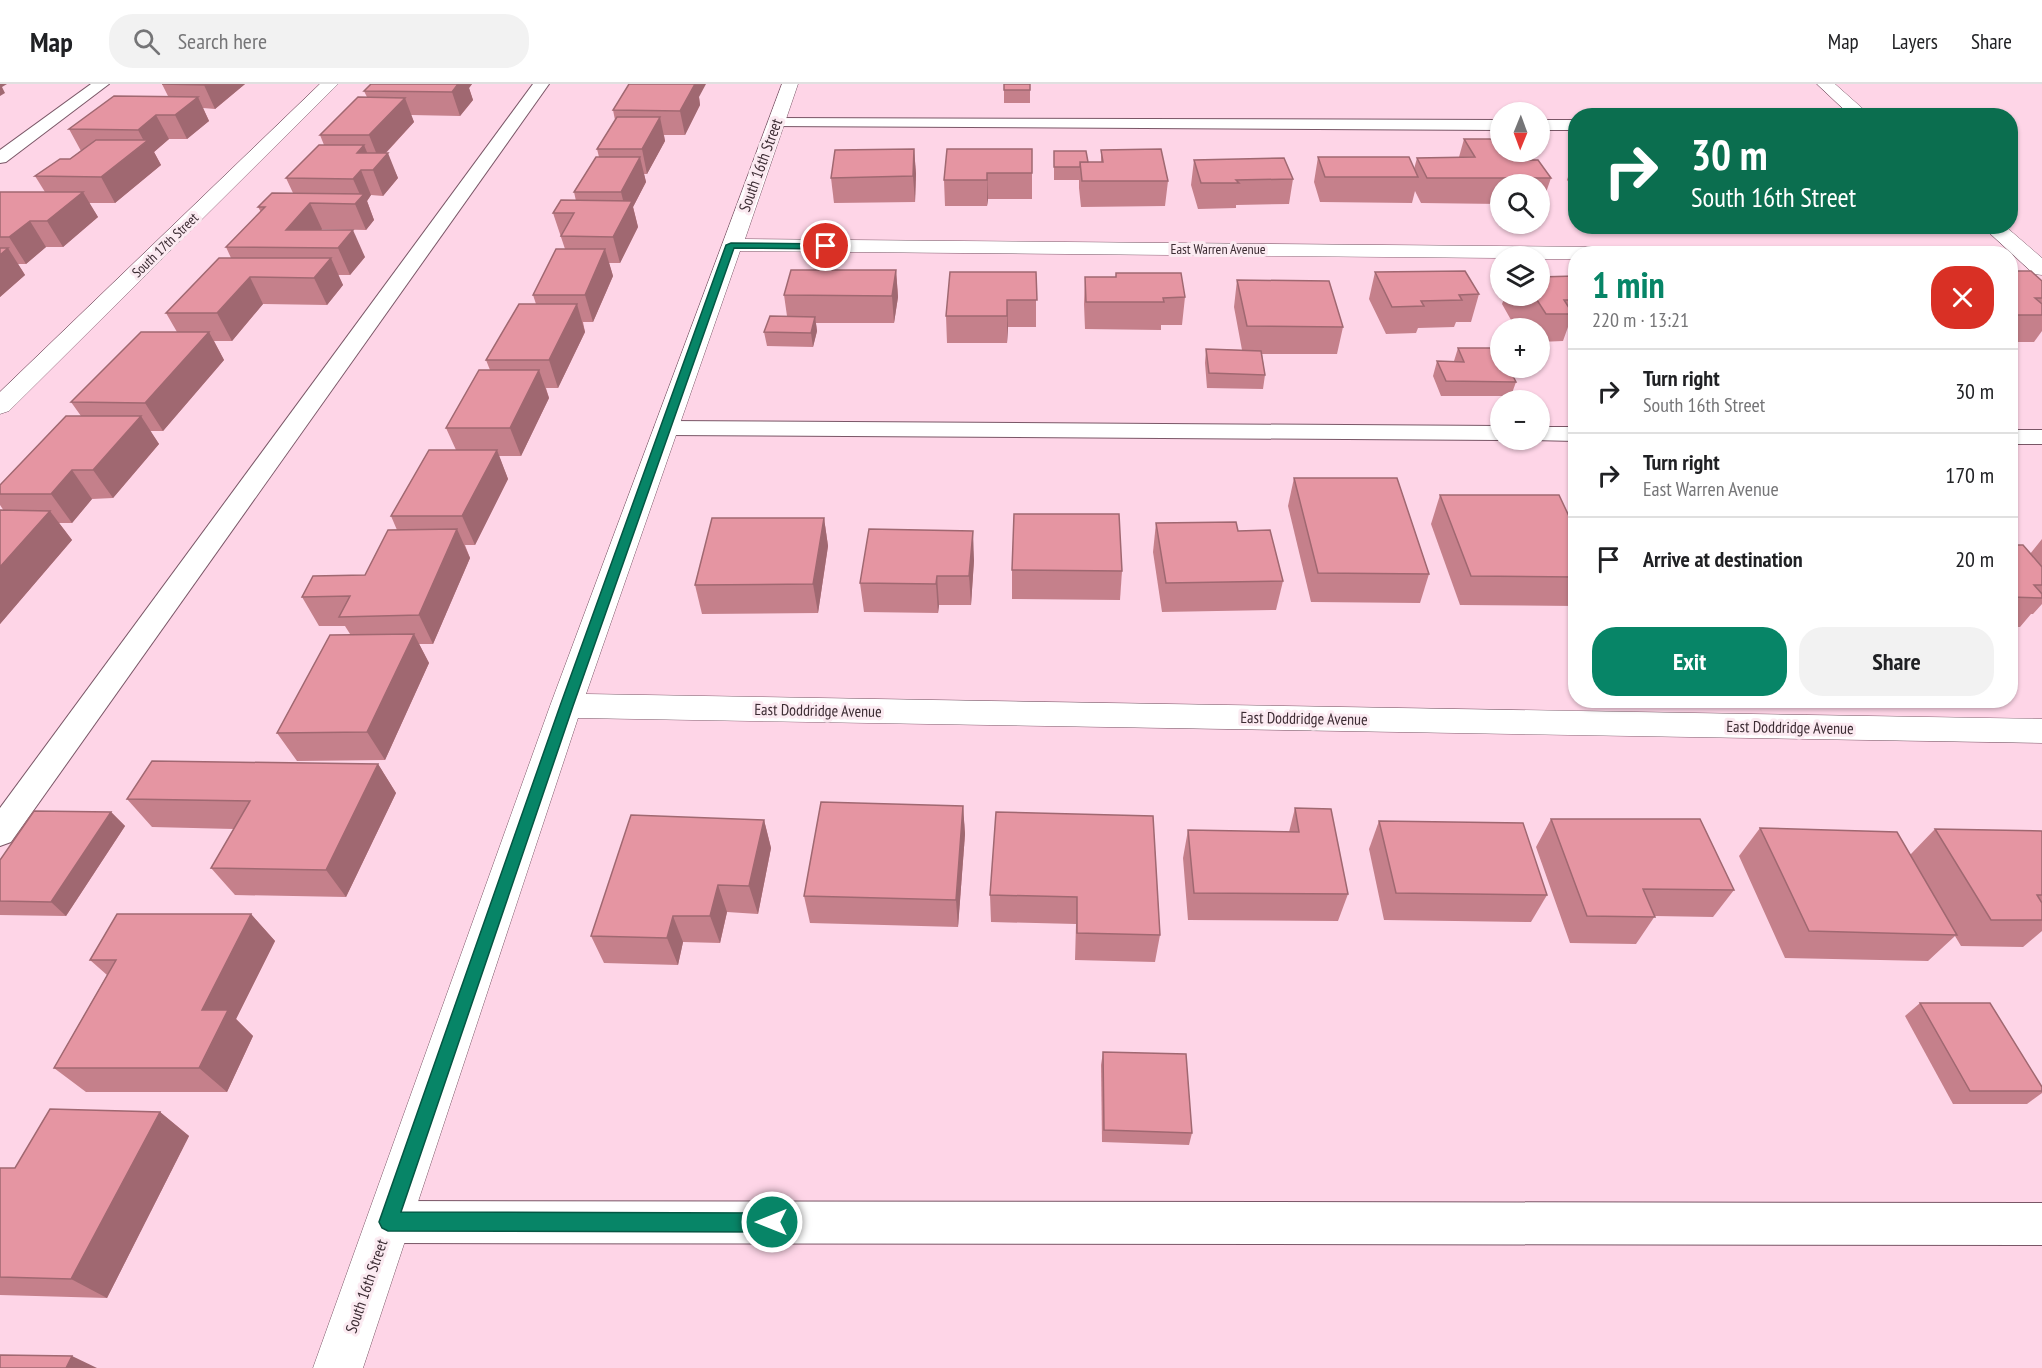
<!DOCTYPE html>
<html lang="en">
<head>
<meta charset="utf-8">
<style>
	:root { --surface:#fff; --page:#f2f2f2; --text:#202124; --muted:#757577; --line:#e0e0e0; --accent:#078567 }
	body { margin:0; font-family:"PT Sans Narrow",sans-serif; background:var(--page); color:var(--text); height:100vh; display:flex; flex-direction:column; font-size:22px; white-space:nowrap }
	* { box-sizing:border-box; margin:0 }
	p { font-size:20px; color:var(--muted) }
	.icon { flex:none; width:33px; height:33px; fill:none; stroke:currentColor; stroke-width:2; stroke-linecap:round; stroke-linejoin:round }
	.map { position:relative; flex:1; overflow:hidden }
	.side { position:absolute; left:1568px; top:162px; width:450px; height:462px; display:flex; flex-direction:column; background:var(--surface); border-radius:24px; box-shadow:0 2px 4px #0004 }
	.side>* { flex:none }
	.top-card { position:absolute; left:1568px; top:24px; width:450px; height:126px; border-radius:24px; box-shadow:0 2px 4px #0004; background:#0b6e4f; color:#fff; overflow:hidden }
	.needle { width:39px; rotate:181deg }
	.fabs { position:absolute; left:1490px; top:18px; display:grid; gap:12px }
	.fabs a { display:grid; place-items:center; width:60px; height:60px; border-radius:50%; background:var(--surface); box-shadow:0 2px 4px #0004; font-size:30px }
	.pin { position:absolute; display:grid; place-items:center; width:51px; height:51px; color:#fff; margin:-26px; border:3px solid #fff; border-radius:50%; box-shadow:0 2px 6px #0007 }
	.me { position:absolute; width:66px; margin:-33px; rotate:270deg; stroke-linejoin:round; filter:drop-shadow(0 0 4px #0008) }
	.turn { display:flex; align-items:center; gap:21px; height:126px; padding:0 24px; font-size:27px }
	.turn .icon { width:78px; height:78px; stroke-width:2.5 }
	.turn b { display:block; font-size:42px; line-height:51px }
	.round { display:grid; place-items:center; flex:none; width:63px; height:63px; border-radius:24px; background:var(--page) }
	.head { display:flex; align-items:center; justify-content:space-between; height:102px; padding:0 24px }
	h1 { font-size:36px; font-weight:700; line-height:45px; color:var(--accent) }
	.cta { display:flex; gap:12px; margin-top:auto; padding:12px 24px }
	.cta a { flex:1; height:69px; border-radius:24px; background:var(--accent); color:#fff; font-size:24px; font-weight:700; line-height:69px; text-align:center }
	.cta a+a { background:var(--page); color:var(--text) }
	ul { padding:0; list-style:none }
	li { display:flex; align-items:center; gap:18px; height:84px; padding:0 24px; border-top:2px solid var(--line) }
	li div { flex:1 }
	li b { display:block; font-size:22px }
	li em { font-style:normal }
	header { display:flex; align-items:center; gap:36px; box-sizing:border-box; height:84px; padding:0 30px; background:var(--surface); border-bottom:2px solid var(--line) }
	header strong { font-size:28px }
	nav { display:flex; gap:33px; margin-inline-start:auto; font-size:21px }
	.search { width:420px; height:54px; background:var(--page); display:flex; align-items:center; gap:15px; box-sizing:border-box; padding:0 21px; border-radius:24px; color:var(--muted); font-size:22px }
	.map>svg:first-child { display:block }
</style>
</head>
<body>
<header>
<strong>Map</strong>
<div class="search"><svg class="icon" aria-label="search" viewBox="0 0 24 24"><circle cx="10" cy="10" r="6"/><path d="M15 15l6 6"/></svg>Search here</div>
<nav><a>Map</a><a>Layers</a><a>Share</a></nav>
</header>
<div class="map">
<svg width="2042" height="1284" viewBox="0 0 2042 1284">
	<rect width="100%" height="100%" fill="#fed5e7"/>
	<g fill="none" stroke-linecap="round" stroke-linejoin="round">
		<g stroke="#795666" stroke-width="2">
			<g id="service">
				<polygon points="91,0 109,0 6,78 0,79 0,66"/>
				<polygon points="533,0 549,0 11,758 0,762 0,724"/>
				<polygon points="776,34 1500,36 1500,46 770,42 768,39"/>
				<rect x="1539" y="36" width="36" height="10"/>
				<polygon points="666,337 1500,342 1500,356 1502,356 1500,356 666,351 658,349 654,344 658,339"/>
				<polygon points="1539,343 1575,343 1575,357 1533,356 1539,356"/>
				<rect x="2010" y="346" width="32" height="14"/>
				<polygon points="389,1117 2042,1119 2042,1161 389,1159 374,1153 368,1138 374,1123"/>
			</g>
		</g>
		<g stroke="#795666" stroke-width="1">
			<g id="minor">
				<polygon points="320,0 338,0 9,327 0,330 0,308"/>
				<polygon points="782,0 798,0 745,155 1705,164 1712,166 1715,170 1575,170 1575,175 1539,175 1539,172 1500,172 1500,174 740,167 586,610 2042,635 2042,659 578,634 363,1284 313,1284 550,622"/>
				<polygon points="1817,0 1835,0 1871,32 1851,32"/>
				<polygon points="1982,142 2005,142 2042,174 2042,191 2034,190"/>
			</g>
		</g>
		<use href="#service" fill="#fff" fill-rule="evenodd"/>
		<use href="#minor" fill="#fff" fill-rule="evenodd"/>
	</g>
	<g fill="#c5808b">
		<polygon points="162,0 245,0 215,25 203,24 209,37 187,55 169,55 154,68 161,81 115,119 89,119 98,133 63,163 46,163 26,180 18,180 25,191 0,213 0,108 45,108 35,92 70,75 81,67 69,45 168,12"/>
		<polygon points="371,0 472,0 469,4 473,16 460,32 411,31 414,38 386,69 398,94 383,112 371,111 367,117 374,136 366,146 322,145 321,146 365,173 350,191 338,191 343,201 327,221 263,220 232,257 214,257 224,276 163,347 150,347 159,360 113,414 92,415 72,439 59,439 72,456 0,540 0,426 4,427 0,421 0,401 81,332 71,318 177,248 166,229 231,174 226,163 261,128 258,123 293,109 286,94 324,61 320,51 367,13 364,7"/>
		<rect x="1004" y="0" width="26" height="19"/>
		<polygon points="699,13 700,21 685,51 664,51 665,57 647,90 644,90 646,98 633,123 638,143 620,179 609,179 613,192 593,238 583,238 585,248 558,304 546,304 549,314 521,372 499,372 508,395 475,461 465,461 470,474 433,560 419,560 429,579 385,676 297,677 277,649 350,550 345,542 319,542 302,513 365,491 397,446 391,432 456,366 446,344 490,286 486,276 536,220 533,211 565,165 553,129 576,117 574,108 599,73 597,65 615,36 613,26"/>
		<polygon points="1464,55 1521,76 1551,94 1542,120 1539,120 1539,100 1500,100 1500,120 1421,119 1415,107 1412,119 1320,118 1314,98 1318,73 1414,85 1417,74 1459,73"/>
		<polygon points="914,65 916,90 915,118 834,119 831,94"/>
		<polygon points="1032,65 1032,115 988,115 987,122 945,122 944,96"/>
		<polygon points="1101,66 1168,97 1165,122 1081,123 1079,104 1079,96 1054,96 1054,67 1088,78 1101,78"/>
		<polygon points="1575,72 1575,106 1567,96"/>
		<polygon points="1194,76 1293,95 1289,120 1236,121 1236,124 1198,125 1191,101"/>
		<polygon points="896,186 898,213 894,239 816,239 817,247 813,263 767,262 764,248 787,232 784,211"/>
		<polygon points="2010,187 2042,197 2042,247 2034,258 2010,258"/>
		<polygon points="1036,188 1036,243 1008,243 1007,259 947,259 946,232"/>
		<polygon points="1375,188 1479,210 1471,238 1456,238 1454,243 1418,244 1416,249 1386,250 1369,215"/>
		<polygon points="1575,192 1575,243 1568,243 1563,257 1539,258 1539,244 1515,243 1502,220 1505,212 1539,212"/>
		<polygon points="1085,193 1185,213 1182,241 1161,241 1161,246 1085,245 1084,220"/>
		<polygon points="1237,196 1343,243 1337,270 1262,270 1265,291 1263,305 1207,304 1205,279 1206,265 1242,266 1234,223"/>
		<polygon points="1458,264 1516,298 1511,312 1441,312 1433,292 1437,277 1454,277"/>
		<polygon points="1294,394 1429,490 1420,519 1311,518 1288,422"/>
		<polygon points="1440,411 1575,445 1575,522 1460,521 1431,440"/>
		<polygon points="824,434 828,462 818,529 702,530 695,501"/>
		<polygon points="1156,439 1283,497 1276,526 1162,528 1153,468"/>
		<polygon points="2042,455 2042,520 2033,530 2031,530 2020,543 2010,543 2010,461 2030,470"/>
		<polygon points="974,476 971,521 939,521 938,529 864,528 860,499"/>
		<polygon points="1012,486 1122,487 1120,516 1012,515"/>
		<polygon points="378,680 396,709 346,813 235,811 211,784 234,745 152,743 127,715"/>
		<polygon points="963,722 965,750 958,843 810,839 804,812"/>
		<polygon points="1295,724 1348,810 1338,837 1188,836 1183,774 1188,746 1289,748"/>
		<polygon points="111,728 125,742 66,832 0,831 0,776"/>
		<polygon points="1153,732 1160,851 1155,878 1075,876 1076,840 991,838 990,811"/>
		<polygon points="1551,735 1734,806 1713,833 1655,832 1636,860 1570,859 1536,763"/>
		<polygon points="764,736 771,764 758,830 727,828 720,859 683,858 678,881 604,879 591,852"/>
		<polygon points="1379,737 1547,811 1531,838 1384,836 1369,765"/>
		<polygon points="1760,744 1910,771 1935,745 2042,747 2042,847 2023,863 1961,862 1955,852 1928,877 1785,874 1739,772"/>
		<polygon points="251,830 275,857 236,935 253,952 227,1008 86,1008 54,984 107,891 90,876"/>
		<polygon points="1920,919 2042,1003 2042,1009 2027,1020 1953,1020 1905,932"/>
		<polygon points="1103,968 1192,1049 1189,1061 1102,1058 1101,981"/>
		<polygon points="160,1028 189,1052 107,1214 0,1211 0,1084 15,1084"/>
	</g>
	<g fill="#a06871">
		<polygon points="0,0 7,0 2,3 5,9 0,12"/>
		<polygon points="205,0 245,0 215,25 204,1"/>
		<polygon points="458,0 472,0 469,4 473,16 460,32 452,8"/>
		<polygon points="695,0 706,0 699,13 700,21 685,51 680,27"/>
		<polygon points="198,13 209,37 187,55 175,31"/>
		<polygon points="405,14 414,38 379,76 369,51"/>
		<polygon points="156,31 169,55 154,68 161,81 115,119 101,93 145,59 138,46"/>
		<polygon points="660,33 665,57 647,90 642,65"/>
		<polygon points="364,61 374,85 388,69 398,94 383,112 373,86 357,69"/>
		<polygon points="914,65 916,90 915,118 913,92"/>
		<polygon points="640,73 646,98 633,123 638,143 620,179 613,153 626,128 621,108"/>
		<polygon points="361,86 371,111 367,117 374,136 366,146 355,120 361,113 353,95"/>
		<polygon points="987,89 988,115 987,122"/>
		<polygon points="83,108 98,133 63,163 47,137"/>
		<polygon points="310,119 322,145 305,164 286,146"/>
		<polygon points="30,137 46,163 26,180 9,153"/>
		<polygon points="353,146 365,173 350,191 338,164"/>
		<polygon points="8,164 25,191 0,213 0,171"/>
		<polygon points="605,165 613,192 593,238 585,211"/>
		<polygon points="331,174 343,201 327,221 314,194"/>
		<polygon points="896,186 898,213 894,239 892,212"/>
		<polygon points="250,193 263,220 232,257 217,229"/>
		<polygon points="1007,216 1008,243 1007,259"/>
		<polygon points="577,220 585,248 558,304 549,276"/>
		<polygon points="815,233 817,247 813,263 811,249"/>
		<polygon points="209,248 224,276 163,347 145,319"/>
		<polygon points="539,286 549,314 521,372 510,344"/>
		<polygon points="141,332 159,360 113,414 93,386"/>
		<polygon points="497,366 508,395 475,461 462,432"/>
		<polygon points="72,386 92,415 72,439 51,410"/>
		<polygon points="50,427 72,456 0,540 0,483"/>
		<polygon points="824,434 828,462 818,529 813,500"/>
		<polygon points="457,445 470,474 433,560 419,531"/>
		<polygon points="973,447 974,476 971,521 969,492"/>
		<polygon points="937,492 939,521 938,529 936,500"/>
		<polygon points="414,550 429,579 385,676 367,648"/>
		<polygon points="378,680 396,709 346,813 326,786"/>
		<polygon points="963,722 965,750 958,843 956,816"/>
		<polygon points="111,728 125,742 66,832 51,818"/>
		<polygon points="764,736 771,764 758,830 749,802"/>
		<polygon points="718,801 727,828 720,859 710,832"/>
		<polygon points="251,830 275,857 236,935 253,952 227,1008 199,984 202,926"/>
		<polygon points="673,832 683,858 678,881 667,854"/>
		<polygon points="160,1028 189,1052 107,1214 71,1195"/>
		<polygon points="72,1272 97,1284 66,1284"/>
	</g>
	<g fill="#e595a2" stroke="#a06871" stroke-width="1.5">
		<polygon points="162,0 205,0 204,1"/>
		<polygon points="371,0 458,0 452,8 364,7"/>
		<polygon points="629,0 695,0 680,27 613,26"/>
		<rect x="1004" y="0" width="26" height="6"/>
		<polygon points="114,12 198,13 175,31 156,31 138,46 69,45"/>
		<polygon points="358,13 405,14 369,51 320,51"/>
		<polygon points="617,33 660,33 642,65 597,65"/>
		<polygon points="1464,55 1500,55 1500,68 1515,68 1521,76 1538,76 1551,94 1427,94 1417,74 1475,73"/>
		<polygon points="96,56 148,56 101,93 35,92 60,75 70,75"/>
		<polygon points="319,61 364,61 357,69 388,69 373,86 361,86 353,95 286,94"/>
		<polygon points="914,65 913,92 831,94 835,66"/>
		<polygon points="947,65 1032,65 1032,89 987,89 987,96 944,96"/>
		<polygon points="1161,65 1168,97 1082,97 1080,78 1103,78 1101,66"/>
		<polygon points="1054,67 1086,67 1088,78 1080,78 1080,83 1054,83"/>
		<polygon points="596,73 640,73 621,108 574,108"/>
		<polygon points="1318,73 1409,73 1418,93 1325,93"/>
		<polygon points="1284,74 1293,95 1236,96 1239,99 1201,99 1194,76"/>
		<polygon points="0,108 83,108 47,137 30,137 9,153 0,153"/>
		<polygon points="272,109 364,110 355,120 310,119 286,146 353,146 338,164 226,163 265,123 258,123"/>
		<polygon points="561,116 632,117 613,153 561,152 574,129 553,129"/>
		<polygon points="0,164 8,164 0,171"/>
		<polygon points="556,165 605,165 585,211 533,211"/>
		<polygon points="219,174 331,174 314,194 250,193 217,229 166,229"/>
		<polygon points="791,186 896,186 892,212 784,211"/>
		<polygon points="1465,187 1479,210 1459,211 1462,216 1421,217 1424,222 1392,223 1375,188"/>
		<polygon points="2010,187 2031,187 2042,197 2042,214 2035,214 2042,220 2042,231 2010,231"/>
		<polygon points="950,188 1036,188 1037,216 1007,216 1007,232 946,232"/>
		<polygon points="1116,189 1181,189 1185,213 1163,214 1164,218 1086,218 1085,193 1116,193"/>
		<polygon points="1575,192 1575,216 1564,216 1573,230 1546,230 1537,216 1524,216 1521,212 1539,212 1539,193"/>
		<polygon points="1237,196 1329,197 1343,243 1247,242"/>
		<polygon points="519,220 577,220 549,276 486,276"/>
		<polygon points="770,232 815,233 811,249 764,248"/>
		<polygon points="141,248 209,248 145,319 71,318"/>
		<polygon points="1458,264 1499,264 1500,266 1500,284 1509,284 1516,298 1446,297 1437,277 1464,278"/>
		<polygon points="1206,265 1261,267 1265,291 1209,289"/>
		<polygon points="479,286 539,286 510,344 446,344"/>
		<polygon points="66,332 141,332 93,386 72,386 51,410 0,410 0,401"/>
		<polygon points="429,366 497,366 462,432 391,432"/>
		<polygon points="1294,394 1397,394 1429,490 1318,489"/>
		<polygon points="1440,411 1559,411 1575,445 1575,493 1471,492"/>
		<polygon points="0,426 50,427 0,483"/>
		<polygon points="1014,430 1119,430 1122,487 1012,486"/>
		<polygon points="712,434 824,434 813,500 695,501"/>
		<polygon points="1236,438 1238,447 1270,446 1283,497 1166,499 1156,439"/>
		<polygon points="457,445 419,531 339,533 350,512 302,513 313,492 365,491 388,446"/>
		<polygon points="869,445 973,447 969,492 937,492 936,500 860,499"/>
		<polygon points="2010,461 2023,461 2042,483 2042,501 2034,501 2042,510 2042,514 2010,513"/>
		<polygon points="414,550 367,648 277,649 330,551"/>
		<polygon points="152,677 378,680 326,786 211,784 250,717 127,715"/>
		<polygon points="821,718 963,722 956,816 804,812"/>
		<polygon points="1295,724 1331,725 1348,810 1194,809 1188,746 1299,748"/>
		<polygon points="34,727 111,728 51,818 0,817 0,776"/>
		<polygon points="996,728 1153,732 1160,851 1077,849 1077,813 990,811"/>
		<polygon points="631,731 764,736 749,802 718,801 710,832 673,832 667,854 591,852"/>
		<polygon points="1551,735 1700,735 1734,806 1643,805 1655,833 1587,832"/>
		<polygon points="1379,737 1523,739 1547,811 1396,809"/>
		<polygon points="1760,744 1897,748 1957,851 1809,847"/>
		<polygon points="1935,745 2042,747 2042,811 2037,811 2042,819 2042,836 1991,836"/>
		<polygon points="117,830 251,830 202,926 228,926 199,984 54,984 116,876 90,876"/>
		<polygon points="1920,919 1990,919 2042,1003 2042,1007 1970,1007"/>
		<polygon points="1103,968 1186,970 1192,1049 1104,1046"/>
		<polygon points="50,1025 160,1028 71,1195 0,1193 0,1084 15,1084"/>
		<polygon points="0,1271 72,1272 66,1284 0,1284"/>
	</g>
	<polygon fill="#078567" stroke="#055643" stroke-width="1.5" points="731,159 826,160 830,162 826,165 734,164 573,622 401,1128 772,1129 779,1132 781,1138 779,1145 772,1148 388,1147 382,1144 379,1138 560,622 726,161"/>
	<g text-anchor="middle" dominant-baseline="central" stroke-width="6" stroke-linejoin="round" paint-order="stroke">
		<g font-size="14" fill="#3c2c33" stroke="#fbeaf1">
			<text transform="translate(165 161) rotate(-44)">South 17th Street</text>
			<text x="1218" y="165">East Warren Avenue</text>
		</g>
		<g font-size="16" fill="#3c2c33" stroke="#fbeaf1">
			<text transform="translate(760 81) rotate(-70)">South 16th Street</text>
			<text transform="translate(818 626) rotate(1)">East Doddridge Avenue</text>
			<text transform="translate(1304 634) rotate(1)">East Doddridge Avenue</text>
			<text transform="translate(1790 643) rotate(1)">East Doddridge Avenue</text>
			<text transform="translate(366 1202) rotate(-71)">South 16th Street</text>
		</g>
	</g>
</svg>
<div class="fabs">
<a><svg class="needle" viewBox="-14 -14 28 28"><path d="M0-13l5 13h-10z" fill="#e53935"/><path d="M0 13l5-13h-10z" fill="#757577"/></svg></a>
<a><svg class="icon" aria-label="search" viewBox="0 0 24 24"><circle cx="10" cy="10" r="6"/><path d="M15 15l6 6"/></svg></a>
<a><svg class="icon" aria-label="layers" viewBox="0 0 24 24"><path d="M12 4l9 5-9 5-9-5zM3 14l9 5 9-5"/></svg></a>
<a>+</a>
<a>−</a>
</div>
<div class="pin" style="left:826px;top:162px;background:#d93025"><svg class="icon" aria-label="arrive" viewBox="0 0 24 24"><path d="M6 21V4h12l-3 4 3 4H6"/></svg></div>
<svg class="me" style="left:772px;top:1138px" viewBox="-20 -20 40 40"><circle r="17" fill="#078567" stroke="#fff" stroke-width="3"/><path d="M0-11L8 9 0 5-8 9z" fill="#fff"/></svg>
<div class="top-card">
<div class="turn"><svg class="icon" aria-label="right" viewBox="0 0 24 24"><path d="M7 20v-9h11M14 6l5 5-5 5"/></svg><div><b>30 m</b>South 16th Street</div></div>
</div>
<section class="side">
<div class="head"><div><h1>1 min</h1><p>220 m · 13:21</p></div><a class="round" style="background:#d93025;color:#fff"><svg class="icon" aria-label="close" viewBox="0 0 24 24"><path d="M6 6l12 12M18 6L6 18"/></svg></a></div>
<ul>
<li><svg class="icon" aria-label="right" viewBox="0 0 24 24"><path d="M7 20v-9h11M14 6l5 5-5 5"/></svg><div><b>Turn right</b><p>South 16th Street</p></div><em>30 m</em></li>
<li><svg class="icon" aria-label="right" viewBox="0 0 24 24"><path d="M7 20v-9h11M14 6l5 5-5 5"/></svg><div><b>Turn right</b><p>East Warren Avenue</p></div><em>170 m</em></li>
<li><svg class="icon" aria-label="arrive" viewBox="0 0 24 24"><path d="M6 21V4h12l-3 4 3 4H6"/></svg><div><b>Arrive at destination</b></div><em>20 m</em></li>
</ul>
<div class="cta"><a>Exit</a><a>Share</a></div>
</section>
</div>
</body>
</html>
